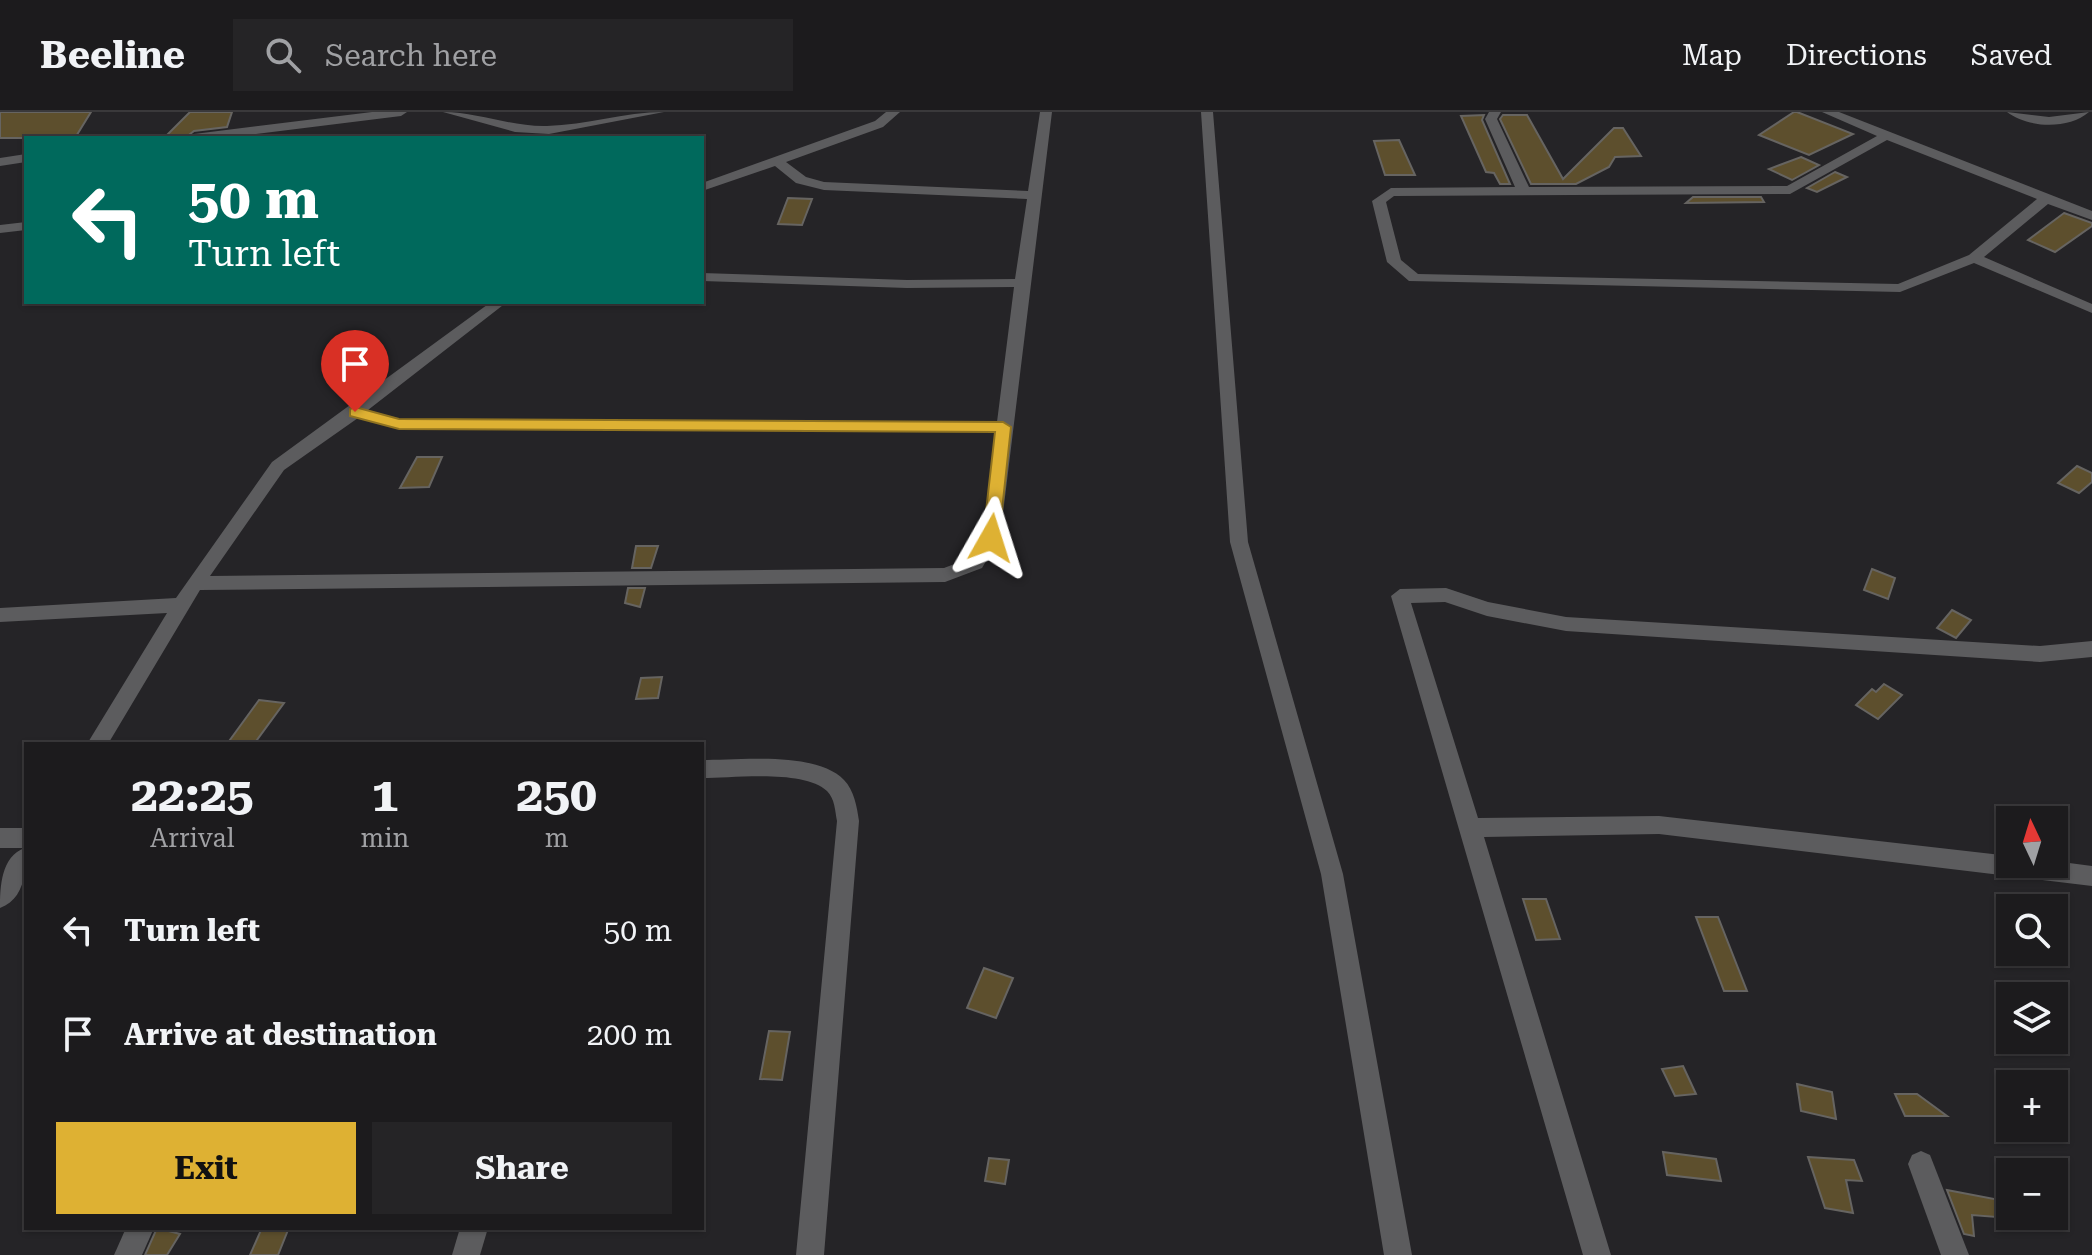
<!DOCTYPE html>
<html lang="en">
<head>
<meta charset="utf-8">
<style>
	:root { --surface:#1c1b1d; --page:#252426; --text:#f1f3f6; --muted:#a0a1a4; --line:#3a393b; --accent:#deb133 }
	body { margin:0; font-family:"Roboto Serif",serif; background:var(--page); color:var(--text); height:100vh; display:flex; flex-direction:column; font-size:30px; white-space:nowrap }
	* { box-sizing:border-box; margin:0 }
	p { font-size:26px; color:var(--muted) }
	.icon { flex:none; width:44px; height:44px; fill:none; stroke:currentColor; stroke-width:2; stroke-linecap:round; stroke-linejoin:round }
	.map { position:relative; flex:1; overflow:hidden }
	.details { position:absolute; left:24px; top:630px; width:680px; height:488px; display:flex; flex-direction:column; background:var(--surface); border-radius:0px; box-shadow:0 2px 6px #0004,0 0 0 2px var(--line) }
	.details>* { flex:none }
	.hud { position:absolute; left:24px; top:24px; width:680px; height:168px; border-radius:0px; box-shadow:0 2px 6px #0004,0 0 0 2px var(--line); background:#00695c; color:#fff; overflow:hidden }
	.needle { width:52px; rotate:356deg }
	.buttons { position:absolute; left:1996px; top:694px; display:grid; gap:16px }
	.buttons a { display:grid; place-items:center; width:72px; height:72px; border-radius:0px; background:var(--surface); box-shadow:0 2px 6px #0004,0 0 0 2px var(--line); font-size:40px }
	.pin { position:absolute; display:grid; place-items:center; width:68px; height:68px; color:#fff; margin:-82px -34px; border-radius:50% 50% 50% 0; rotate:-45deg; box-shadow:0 0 8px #0007 }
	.pin .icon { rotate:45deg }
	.me { position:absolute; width:88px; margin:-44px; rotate:6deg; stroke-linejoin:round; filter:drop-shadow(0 0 6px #0008) }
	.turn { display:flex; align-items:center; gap:28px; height:168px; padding:0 32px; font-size:36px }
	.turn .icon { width:104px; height:104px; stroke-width:2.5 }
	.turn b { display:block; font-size:56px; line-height:68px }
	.eta { display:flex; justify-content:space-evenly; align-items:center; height:136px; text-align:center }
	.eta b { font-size:48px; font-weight:700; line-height:56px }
	.primary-button { display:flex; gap:16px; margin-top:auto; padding:16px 32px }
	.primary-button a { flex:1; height:92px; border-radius:0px; background:var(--accent); color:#111; font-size:32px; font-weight:700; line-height:92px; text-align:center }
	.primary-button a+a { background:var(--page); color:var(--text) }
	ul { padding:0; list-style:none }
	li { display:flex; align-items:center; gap:24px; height:104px; padding:0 32px }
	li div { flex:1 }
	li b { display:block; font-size:30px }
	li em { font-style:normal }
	header { display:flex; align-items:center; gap:48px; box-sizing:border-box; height:112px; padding:0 40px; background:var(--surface); border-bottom:2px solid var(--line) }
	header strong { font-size:38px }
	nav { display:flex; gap:44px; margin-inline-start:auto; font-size:28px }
	.search { width:560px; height:72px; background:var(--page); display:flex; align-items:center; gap:20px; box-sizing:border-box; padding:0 28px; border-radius:0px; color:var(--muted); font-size:30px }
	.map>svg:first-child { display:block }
</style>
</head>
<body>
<header>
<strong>Beeline</strong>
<div class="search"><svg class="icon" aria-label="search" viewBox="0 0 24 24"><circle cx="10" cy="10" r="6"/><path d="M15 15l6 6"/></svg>Search here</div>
<nav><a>Map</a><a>Directions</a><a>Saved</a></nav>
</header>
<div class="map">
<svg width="2092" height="1143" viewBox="0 0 2092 1143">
	<rect width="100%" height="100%" fill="#252427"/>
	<g fill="#5d4f2d" stroke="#666461" stroke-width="2">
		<polygon points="0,0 91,0 75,26 0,26"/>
		<polygon points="190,0 232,0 227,15 194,19 185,26 164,26"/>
		<polygon points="1794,0 1797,0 1853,22 1809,43 1759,23"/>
		<polygon points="1484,3 1482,8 1510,72 1500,72 1494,61 1486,60 1461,4"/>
		<polygon points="1503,3 1527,3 1563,67 1614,16 1623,16 1641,44 1615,45 1609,55 1576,72 1531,72 1500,7"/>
		<polygon points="1399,28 1415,63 1385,63 1374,29"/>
		<polygon points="1801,45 1819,53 1792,68 1769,57"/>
		<polygon points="1835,60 1847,65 1817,80 1807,76"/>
		<polygon points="1693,85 1761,85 1764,90 1686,91"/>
		<polygon points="788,86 812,87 802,113 778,112"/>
		<polygon points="2064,101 2092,111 2092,114 2055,140 2028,128"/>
		<polygon points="417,345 442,345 429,375 400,376"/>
		<polygon points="2077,354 2092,361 2092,370 2079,381 2058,371"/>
		<polygon points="636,434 658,434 651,456 632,456"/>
		<polygon points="1872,457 1895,466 1888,487 1864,478"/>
		<polygon points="628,476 645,476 640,495 625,491"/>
		<polygon points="1952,498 1971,508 1956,526 1937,516"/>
		<polygon points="662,565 658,586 636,587 641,566"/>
		<polygon points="1884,572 1902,583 1878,607 1856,593 1872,577 1876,580"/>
		<polygon points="259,588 284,591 254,632 227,632"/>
		<polygon points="1523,787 1546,787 1560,827 1536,828"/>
		<polygon points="1696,805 1718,805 1747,879 1724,879"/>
		<polygon points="984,856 1013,866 996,906 967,896"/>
		<polygon points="769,919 790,920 782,968 760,967"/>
		<polygon points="1683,954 1696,982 1675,984 1662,957"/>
		<polygon points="1797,972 1832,980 1836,1007 1801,999"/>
		<polygon points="1895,982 1917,982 1947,1004 1905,1004"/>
		<polygon points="1663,1040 1716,1047 1721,1069 1667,1063"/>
		<polygon points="1808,1045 1854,1048 1862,1069 1846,1068 1853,1101 1825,1096"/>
		<polygon points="989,1046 1009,1048 1005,1072 985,1069"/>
		<polygon points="1947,1078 2010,1090 2010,1104 2022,1104 2022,1107 1972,1103 1974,1124 1964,1122"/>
		<polygon points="157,1116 180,1122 167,1143 145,1143"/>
		<polygon points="261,1118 288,1118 278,1143 250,1143"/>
	</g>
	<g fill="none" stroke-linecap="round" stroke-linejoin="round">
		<g fill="#5c5c5e" fill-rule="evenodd">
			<polygon points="372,0 407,0 401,4 224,26 188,26 194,22"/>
			<path d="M 443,0 C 478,0 511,15 547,14 C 586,13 624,0 664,0 L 549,22 L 515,20 Z"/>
			<path d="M 886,0 L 900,0 L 883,15 L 786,50 L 806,65 L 824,70 L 1028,79 L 1040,0 L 1052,0 L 1000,426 L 982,456 L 945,470 L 200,478 L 108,632 L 87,632 L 167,501 L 0,510 L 0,496 L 176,486 L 272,350 L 491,190 L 507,190 L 368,298 L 399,307 L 997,310 L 1014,175 L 907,176 L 702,169 L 702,161 L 907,168 L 1015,167 L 1027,87 L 824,78 L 796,71 L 775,54 L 702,79 L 702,71 L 875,9 ZM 358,306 L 399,317 L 996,320 L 982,426 L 970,446 L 944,456 L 210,464 L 284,358 Z"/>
			<polygon points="1201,0 1213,0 1248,430 1343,762 1412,1143 1384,1143 1321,762 1230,430"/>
			<path d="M 1489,0 L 1501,0 L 1497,7 L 1529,75 L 1787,74 L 1877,24 L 1822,0 L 1839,0 L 2092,99 L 2092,108 L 2048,92 L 1984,145 L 2092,192 L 2092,201 L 1974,151 L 1900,180 L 1409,169 L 1387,150 L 1372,89 L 1391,76 L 1515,75 L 1485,7 ZM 1887,28 L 2037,87 L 1969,143 L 1898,172 L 1418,162 L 1401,148 L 1386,90 L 1394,84 L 1790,82 Z"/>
			<path d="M 2007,0 L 2049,5 L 2089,0 C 2068,18 2028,16 2007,0 Z"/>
			<polygon points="26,42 26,50 0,54 0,46"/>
			<polygon points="26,110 26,118 0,121 0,113"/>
			<polygon points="1446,476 1488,490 1566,505 2040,534 2092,529 2092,545 2040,550 1566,519 1487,504 1445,490 1411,491 1478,706 1659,704 2010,744 2010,752 2054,749 2092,754 2092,774 1659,722 1484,725 1611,1143 1583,1143 1391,484 1400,477"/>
			<path d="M 702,648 C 738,648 817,639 844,668 C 854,678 857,695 859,709 L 824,1143 L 796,1143 L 837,709 C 835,699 835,687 827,679 C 804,657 733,666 702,666 Z"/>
			<path d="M 0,716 L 26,716 C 26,743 31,785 0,796 C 0,775 1,744 25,736 L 0,736 Z"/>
			<polygon points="1921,1039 1930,1043 1969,1143 1941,1143 1908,1052 1912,1043"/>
			<polygon points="126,1116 154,1116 142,1143 114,1143"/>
			<polygon points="460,1116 488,1116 480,1143 452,1143"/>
		</g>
	</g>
	<polygon fill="#deb133" stroke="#907321" stroke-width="2" points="355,295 399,307 1003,310 1011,315 999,426 991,432 983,426 995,320 399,317 350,304 350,297"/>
</svg>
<div class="buttons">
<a><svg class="needle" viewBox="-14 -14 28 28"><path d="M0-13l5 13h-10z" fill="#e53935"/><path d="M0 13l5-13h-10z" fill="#a0a1a4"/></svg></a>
<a><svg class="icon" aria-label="search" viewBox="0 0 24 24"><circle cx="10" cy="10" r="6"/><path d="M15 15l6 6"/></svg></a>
<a><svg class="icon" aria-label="layers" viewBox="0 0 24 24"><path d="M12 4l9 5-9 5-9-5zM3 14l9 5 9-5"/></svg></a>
<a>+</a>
<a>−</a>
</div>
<div class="pin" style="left:355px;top:300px;background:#d93025"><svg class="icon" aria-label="arrive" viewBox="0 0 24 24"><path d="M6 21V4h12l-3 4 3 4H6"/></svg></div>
<svg class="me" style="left:991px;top:426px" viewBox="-20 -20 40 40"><path d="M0-17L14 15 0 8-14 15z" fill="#deb133" stroke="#fff" stroke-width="4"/></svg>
<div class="hud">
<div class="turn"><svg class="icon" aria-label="left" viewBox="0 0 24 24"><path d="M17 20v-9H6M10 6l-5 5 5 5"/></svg><div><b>50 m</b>Turn left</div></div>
</div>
<section class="details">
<div class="eta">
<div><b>22:25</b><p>Arrival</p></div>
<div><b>1</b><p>min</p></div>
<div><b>250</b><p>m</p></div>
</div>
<ul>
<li><svg class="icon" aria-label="left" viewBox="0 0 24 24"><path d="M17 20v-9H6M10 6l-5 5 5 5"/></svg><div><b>Turn left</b></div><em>50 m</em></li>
<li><svg class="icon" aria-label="arrive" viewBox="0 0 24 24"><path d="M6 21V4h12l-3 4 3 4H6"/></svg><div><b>Arrive at destination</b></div><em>200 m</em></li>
</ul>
<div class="primary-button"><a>Exit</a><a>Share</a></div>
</section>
</div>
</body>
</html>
